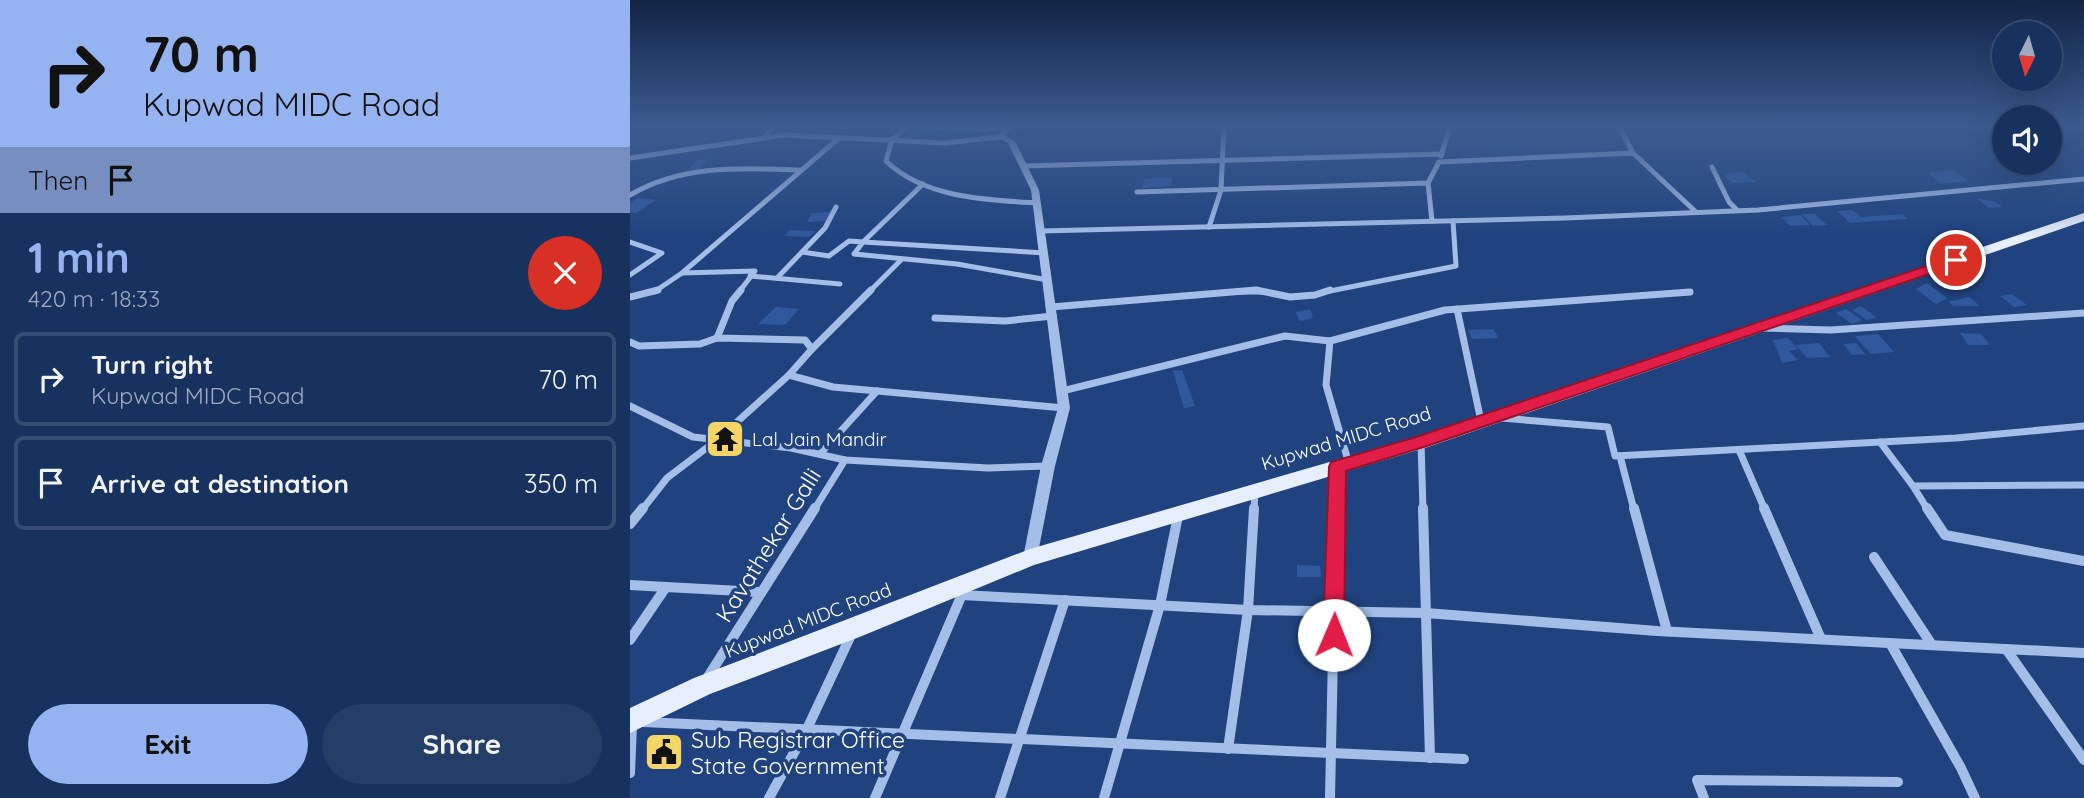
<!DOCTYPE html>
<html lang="en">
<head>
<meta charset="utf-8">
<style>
	:root { --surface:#18325f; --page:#253e68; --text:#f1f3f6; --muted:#9faabd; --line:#364d74; --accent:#95b2f1 }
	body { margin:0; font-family:Quicksand,sans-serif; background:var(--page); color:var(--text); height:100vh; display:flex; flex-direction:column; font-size:26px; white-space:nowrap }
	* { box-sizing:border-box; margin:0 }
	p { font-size:23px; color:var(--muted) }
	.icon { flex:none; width:38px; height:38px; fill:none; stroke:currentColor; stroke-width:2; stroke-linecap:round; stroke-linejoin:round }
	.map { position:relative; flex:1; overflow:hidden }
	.sheet { display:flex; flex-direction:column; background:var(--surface); width:630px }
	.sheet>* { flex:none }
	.guide { background:#95b2f1; color:#111; overflow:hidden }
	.needle { width:46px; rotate:185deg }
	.buttons { position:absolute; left:1362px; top:21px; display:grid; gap:14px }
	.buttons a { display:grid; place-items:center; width:70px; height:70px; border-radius:50%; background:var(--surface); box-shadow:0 7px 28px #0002,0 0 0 2px var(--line); font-size:35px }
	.pin { position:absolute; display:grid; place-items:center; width:60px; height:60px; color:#fff; margin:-30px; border:4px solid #fff; border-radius:50%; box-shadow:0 2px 7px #0007 }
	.me { position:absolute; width:77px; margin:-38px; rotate:1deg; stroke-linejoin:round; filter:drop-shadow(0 0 5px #0008) }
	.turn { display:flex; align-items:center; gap:24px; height:147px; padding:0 28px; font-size:32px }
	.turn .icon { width:91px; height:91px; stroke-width:2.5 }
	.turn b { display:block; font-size:49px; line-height:60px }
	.then { display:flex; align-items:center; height:66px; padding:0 28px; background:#0003; gap:14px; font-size:26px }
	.round { display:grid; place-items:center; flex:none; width:74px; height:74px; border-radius:37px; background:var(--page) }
	.summary { display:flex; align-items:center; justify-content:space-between; height:119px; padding:0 28px }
	h1 { font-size:42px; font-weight:700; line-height:52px; color:var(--accent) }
	.cta { display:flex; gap:14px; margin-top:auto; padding:14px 28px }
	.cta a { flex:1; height:80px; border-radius:42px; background:var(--accent); color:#111; font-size:28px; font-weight:700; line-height:80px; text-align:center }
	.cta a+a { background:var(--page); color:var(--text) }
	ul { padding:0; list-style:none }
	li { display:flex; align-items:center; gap:21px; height:94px; margin:0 14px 10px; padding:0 14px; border:4px solid var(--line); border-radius:10px }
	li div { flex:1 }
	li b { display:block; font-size:26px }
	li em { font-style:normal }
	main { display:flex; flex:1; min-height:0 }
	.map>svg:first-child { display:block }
</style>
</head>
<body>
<main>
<section class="sheet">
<div class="guide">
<div class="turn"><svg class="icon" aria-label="right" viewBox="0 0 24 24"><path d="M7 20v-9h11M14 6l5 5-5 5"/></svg><div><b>70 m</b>Kupwad MIDC Road</div></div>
<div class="then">Then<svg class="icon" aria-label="arrive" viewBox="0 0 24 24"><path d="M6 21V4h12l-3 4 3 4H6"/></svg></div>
</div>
<div class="summary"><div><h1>1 min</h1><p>420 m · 18:33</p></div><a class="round" style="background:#d93025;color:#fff"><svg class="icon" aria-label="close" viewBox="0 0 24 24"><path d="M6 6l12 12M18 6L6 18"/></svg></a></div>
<ul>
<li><svg class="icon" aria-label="right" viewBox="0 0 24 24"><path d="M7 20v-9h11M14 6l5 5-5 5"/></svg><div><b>Turn right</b><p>Kupwad MIDC Road</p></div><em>70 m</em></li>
<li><svg class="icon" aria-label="arrive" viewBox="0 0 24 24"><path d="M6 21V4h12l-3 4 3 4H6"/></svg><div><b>Arrive at destination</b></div><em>350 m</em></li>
</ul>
<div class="cta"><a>Exit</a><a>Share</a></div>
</section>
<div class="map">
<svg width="1454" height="798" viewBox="0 0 1454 798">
	<rect width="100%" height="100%" fill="#20437f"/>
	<g fill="#30599d">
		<polygon points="78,159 69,170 58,170 67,160"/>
		<polygon points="1377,163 1392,163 1404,170 1392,171"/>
		<polygon points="1323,169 1338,181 1311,184 1298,173"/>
		<polygon points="1112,171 1126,182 1102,183 1094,175"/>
		<polygon points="542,177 541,186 512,188 514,179"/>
		<polygon points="8,198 26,200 6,213 0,212 0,203"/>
		<polygon points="1346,198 1366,202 1372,207 1359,208"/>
		<polygon points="1223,210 1231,217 1272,214 1278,219 1220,223 1207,211"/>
		<polygon points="201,212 195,221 177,222 182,213"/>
		<polygon points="1172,214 1185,214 1197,225 1183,226"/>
		<polygon points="1171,215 1180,225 1160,226 1151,217"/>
		<polygon points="160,230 185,231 179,237 154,236"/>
		<polygon points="1297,283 1317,298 1306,304 1286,289"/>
		<polygon points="1382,294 1397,305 1384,307 1370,296"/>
		<polygon points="1339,297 1350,306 1323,306 1319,302"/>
		<polygon points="1231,306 1246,317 1237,320 1222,310"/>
		<polygon points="146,307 169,309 155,325 128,324"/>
		<polygon points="680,309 683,318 670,321 665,312"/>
		<polygon points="1216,309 1232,320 1222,324 1206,313"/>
		<polygon points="864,329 868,338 842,339 838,330"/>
		<polygon points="1330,333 1351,334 1360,345 1338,345"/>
		<polygon points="1248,334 1264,352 1241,354 1225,336"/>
		<polygon points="1158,338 1168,349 1159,351 1168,360 1152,363 1143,340"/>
		<polygon points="1189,343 1200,357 1177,358 1166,345"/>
		<polygon points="1226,343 1235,354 1222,355 1213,344"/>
		<polygon points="552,370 565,406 554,408 543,371"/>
		<polygon points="667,565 690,566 691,577 667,577"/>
	</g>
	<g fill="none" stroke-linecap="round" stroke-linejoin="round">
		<g stroke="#a5bee8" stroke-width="5">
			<path d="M 277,126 L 262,140 L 256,161 C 294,198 357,200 407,203"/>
			<polyline points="280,126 355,129 379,126"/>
			<polyline points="989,126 1003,153"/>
			<polyline points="135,137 144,126"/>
			<polyline points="811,156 820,126"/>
			<polyline points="0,158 155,135 315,143 370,137"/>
			<polyline points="394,166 812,154"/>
			<polyline points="1082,167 1099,202 1107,210"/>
			<polyline points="798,183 809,162 1003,153 1066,212"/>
			<polyline points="507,192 798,183 802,221"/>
			<path d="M 0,195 C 53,164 113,168 172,170"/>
			<polyline points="579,227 591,190 594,126"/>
			<polyline points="411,231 935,218 1128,210 1454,179"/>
			<polyline points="0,242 32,253 0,275"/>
			<polyline points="233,242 415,253"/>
			<polyline points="233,242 293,184"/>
			<polyline points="172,252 199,256 219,241 233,242 224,254 327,264 418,280"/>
			<polyline points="52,273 209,138"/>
			<polyline points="120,276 210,284"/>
			<polyline points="147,278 195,228 206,207"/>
			<polyline points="24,292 52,273 125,271 109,292"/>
			<polyline points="239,292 271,260"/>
			<polyline points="608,292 633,292"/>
			<polyline points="695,292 826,266 823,221"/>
		</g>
		<g stroke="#a5bee8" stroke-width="7">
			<polyline points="0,297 28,290"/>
			<polyline points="421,307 626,290 660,297 685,295 700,290"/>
			<polyline points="827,309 851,421"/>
			<polyline points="305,318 375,321 423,316"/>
			<polyline points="1133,328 1201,330 1454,313"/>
			<polyline points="87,338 102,301 111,290"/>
			<polyline points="700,341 815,310 1060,292"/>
			<polyline points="0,342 9,346 70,344 87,338 175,340 182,349 159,375 203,387 434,408"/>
			<polyline points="182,349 241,290"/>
			<polyline points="432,391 655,336 700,341 696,385 719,464"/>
			<polyline points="0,406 63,437 161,448 215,460 358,468 418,466"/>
			<polyline points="871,418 978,427 985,456 1326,438 1454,426"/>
			<polyline points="791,442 793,510"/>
			<polyline points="1250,442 1283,486 1454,485"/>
			<polyline points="1109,450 1135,510"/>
			<polyline points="190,454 247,391"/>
			<polyline points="990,456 1004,510"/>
			<polyline points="1283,486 1298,510"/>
			<polyline points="12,510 37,478 87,440 159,375"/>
			<polyline points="184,510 215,460"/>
			<polyline points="624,510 625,492"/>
			<polyline points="706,510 707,467"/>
		</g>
		<g stroke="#a5bee8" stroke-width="10">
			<polyline points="793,508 800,758"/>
			<polyline points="1004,508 1037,631"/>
			<polyline points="1134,508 1191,639"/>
			<polyline points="1297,508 1315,535 1454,561"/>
			<polyline points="0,524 13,508"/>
			<polyline points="1244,557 1302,645"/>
			<polyline points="0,585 36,587"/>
			<polyline points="332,595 618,610 796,613 1027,631 1454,653"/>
			<polyline points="0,640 36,587 129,592"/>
			<polyline points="1260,643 1331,768 1345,798"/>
			<polyline points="1376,649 1454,760"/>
			<polyline points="76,680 185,508"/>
			<polyline points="13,722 834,759"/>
			<polyline points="598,749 618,610 624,508"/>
			<polyline points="0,773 2,725"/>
			<polyline points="139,798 176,731 222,633"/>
			<polyline points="245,798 333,592"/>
			<polyline points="370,798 435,600"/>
			<polyline points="474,798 530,605 548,516"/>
			<polyline points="700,798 706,508"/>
			<polyline points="1074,798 1067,780 1268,782"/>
		</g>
		<polygon fill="#a5bee8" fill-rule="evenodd" points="375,126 383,126 375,136 385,141 409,190 440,408 425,466 407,558 405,562 400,564 395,562 393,558 411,466 428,408 401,190 378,143 366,137"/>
		<polygon fill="#e7eefd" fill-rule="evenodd" points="1454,213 1454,221 798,447 404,565 232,636 80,694 0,733 0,708 64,678 400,549 786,437"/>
	</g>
	<linearGradient id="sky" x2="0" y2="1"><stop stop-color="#122546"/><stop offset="0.53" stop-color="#3c5b90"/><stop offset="1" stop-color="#3c5b90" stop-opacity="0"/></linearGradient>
	<rect width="1454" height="238" fill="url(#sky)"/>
	<polygon fill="#e11d48" stroke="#92132f" stroke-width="2" points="1326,256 1333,260 1331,263 797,446 716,471 714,635 711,642 704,644 696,642 693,635 699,467 701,462 786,437"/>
	<defs>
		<g id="temple-square" transform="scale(2.0125)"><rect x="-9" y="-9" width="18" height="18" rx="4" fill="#f5d565" stroke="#20437f"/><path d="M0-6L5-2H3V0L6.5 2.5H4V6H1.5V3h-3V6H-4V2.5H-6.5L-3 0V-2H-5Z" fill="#111"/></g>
		<g id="civic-square" transform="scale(2.0125)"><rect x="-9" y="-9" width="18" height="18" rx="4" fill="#f5d565" stroke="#20437f"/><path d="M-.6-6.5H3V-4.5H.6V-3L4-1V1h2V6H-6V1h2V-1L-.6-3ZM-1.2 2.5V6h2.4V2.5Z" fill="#111"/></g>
	</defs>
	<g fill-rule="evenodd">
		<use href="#temple-square" x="95" y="439"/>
		<use href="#civic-square" x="34" y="752"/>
	</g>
	<g text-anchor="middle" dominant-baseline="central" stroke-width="7" stroke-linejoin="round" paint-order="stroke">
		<g font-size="19" fill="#fff" stroke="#20437f">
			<text transform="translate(716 438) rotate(-17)">Kupwad MIDC Road</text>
			<text transform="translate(178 620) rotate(-21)">Kupwad MIDC Road</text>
		</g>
		<g font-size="19" fill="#fff" stroke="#20437f" text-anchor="start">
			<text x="122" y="439">Lal Jain Mandir</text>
		</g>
		<g font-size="23" fill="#fff" stroke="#20437f">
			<text transform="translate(138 545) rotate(-58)">Kavathekar Galli</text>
		</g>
		<g font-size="23" fill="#fff" stroke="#20437f" text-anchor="start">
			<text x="61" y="739">Sub Registrar Office<tspan x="61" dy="26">State Government</tspan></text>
		</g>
	</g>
</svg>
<div class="buttons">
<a><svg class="needle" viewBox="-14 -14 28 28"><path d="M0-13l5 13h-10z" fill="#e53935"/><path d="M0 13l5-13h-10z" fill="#9faabd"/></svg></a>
<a><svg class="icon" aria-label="sound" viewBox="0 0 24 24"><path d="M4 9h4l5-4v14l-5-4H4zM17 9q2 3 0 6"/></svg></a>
</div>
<div class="pin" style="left:1326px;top:260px;background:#d93025"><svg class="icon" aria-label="arrive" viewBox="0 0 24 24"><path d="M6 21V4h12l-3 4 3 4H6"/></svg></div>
<svg class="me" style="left:704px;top:635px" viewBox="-20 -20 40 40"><circle r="19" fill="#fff"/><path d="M0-13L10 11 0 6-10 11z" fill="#e11d48"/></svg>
</div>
</main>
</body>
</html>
